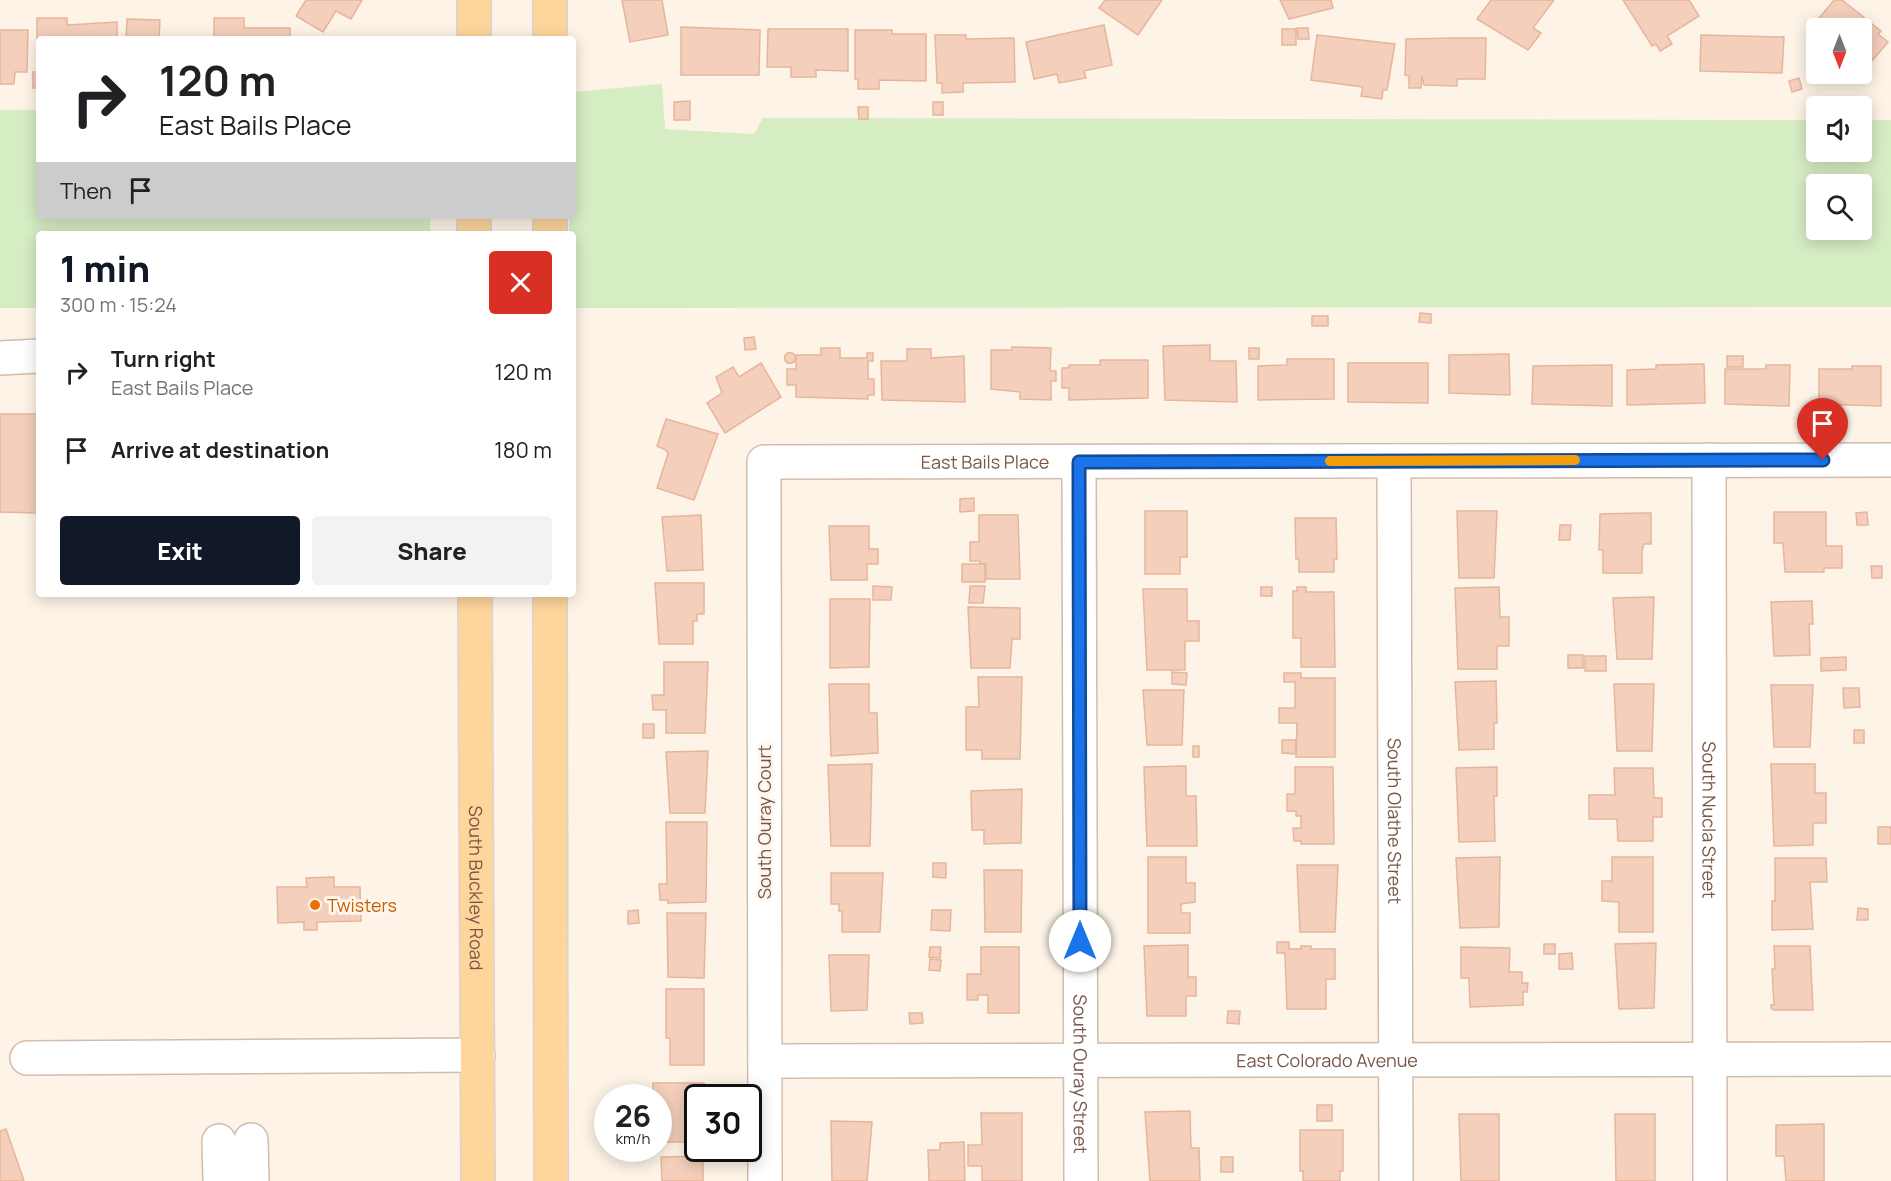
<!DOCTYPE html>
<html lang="en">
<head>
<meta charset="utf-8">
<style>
	:root { --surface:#fff; --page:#f2f2f2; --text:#202124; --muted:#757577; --accent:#111827 }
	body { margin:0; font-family:Manrope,sans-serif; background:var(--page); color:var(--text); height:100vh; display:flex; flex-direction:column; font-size:22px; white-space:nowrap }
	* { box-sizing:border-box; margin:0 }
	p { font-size:20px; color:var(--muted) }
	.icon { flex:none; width:33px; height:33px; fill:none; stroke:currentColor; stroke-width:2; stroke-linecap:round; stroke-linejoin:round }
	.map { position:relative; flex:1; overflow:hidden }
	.drawer { position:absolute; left:36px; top:231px; width:540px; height:366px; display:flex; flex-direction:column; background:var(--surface); border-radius:6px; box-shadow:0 3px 15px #0003 }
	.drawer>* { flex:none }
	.guide { position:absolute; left:36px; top:36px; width:540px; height:183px; border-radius:6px; box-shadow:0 3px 15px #0003; background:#fff; color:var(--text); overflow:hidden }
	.needle { width:39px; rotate:180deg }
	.controls { position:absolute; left:1806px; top:18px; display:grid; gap:12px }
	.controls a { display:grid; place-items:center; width:66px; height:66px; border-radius:6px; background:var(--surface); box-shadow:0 3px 15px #0003; font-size:30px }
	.speed { position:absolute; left:594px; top:1084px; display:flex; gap:12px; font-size:30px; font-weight:700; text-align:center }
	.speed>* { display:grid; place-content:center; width:78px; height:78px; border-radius:50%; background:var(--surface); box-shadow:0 3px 15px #0003; line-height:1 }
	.speed small { font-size:15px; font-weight:400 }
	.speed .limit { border:3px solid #111; border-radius:9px; background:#fff; color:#111 }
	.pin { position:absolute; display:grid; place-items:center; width:51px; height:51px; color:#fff; margin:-62px -26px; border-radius:50% 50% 50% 0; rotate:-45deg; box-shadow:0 0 6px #0007 }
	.pin .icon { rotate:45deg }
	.me { position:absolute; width:66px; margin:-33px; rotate:0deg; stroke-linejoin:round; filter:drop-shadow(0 0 4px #0008) }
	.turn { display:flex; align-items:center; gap:21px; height:126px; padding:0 24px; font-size:27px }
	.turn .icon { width:78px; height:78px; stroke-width:2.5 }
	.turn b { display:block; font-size:42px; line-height:51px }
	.then { display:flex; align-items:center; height:57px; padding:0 24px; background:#0003; gap:12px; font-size:22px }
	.round { display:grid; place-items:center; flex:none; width:63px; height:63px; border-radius:6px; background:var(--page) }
	.overview { display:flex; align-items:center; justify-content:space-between; height:102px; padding:0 24px }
	h1 { font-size:36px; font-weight:800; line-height:45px; color:var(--accent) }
	.action { display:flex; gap:12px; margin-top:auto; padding:12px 24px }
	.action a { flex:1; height:69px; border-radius:6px; background:var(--accent); color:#fff; font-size:24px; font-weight:800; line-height:69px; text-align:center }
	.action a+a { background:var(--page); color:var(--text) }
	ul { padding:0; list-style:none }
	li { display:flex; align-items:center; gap:18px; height:78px; padding:0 24px }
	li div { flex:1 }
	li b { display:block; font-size:22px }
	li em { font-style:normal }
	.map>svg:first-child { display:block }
</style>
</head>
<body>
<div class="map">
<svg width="1891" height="1181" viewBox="0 0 1891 1181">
	<rect width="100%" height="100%" fill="#fdf3e6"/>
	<g fill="#d6ecc3" fill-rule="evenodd">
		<path d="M 662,84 L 665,129 L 754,134 L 763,118 L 1816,120 L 1816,152 L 1862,152 L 1862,120 L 1891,120 L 1891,307 L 573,308 L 573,234 L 569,234 L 569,216 L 573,216 L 573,92 ZM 1816,184 L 1862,184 L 1862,230 L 1816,230 Z"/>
		<polygon points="0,110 39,110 39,216 430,216 430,234 39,234 39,308 0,308"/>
	</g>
	<g fill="#f4cfbc" stroke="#e7b59b" stroke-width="1.5">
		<polygon points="306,0 362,0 351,19 336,11 323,32 296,16"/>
		<polygon points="622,0 662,0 668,35 630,42"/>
		<polygon points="1105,0 1162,0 1138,35 1099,8"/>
		<polygon points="1280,0 1331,0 1333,8 1289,19"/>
		<polygon points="1491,0 1554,0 1533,28 1541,33 1528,50 1477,19"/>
		<polygon points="1623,0 1689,0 1699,16 1667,36 1672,44 1660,51 1656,44 1652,46"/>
		<polygon points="1834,0 1842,0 1881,31 1878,34 1888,42 1871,62 1862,55 1862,28 1823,28 1816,22"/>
		<polygon points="37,18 67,18 67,25 117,22 117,39 39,39 37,50"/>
		<polygon points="214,18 244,18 244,28 290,28 290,39 214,39"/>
		<polygon points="127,19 160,20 159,39 126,39"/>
		<polygon points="1104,25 1112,65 1084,71 1086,78 1059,83 1057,74 1034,79 1026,42"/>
		<polygon points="681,27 760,30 759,75 681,75"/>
		<polygon points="1297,28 1308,28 1309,39 1298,39"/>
		<polygon points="768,29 848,29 848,71 816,70 816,77 791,77 791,67 767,67"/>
		<rect x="1282" y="29" width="14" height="16"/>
		<polygon points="0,30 28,30 27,72 15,72 14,84 0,84"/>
		<polygon points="855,30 892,30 892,34 926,34 926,81 879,80 879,89 858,89 858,79 855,79"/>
		<polygon points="935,35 966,35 966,39 1014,38 1015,82 963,83 963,92 942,93 942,83 937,83"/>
		<polygon points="1317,35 1395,44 1387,90 1383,90 1382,99 1361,96 1363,87 1311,80"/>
		<polygon points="1701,35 1784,37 1782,73 1700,71"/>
		<polygon points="1455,38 1486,38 1485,79 1457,79 1457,86 1424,85 1422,76 1421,88 1409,88 1409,76 1405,75 1406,39"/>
		<rect x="33" y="72" width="6" height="16"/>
		<polygon points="1799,78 1802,89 1792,92 1789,81"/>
		<polygon points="690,101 690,120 674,120 674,102"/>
		<rect x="933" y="102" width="10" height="13"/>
		<polygon points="858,107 868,107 868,119 859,119"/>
		<polygon points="1420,313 1431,314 1431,323 1419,322"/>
		<rect x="1312" y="316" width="16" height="10"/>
		<polygon points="754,337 756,349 745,350 744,338"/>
		<polygon points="1210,345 1210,361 1236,361 1237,402 1165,400 1163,346"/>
		<polygon points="1012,347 1051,348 1050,371 1056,371 1056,381 1051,381 1051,400 1020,399 1020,392 991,389 991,350 1012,350"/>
		<polygon points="821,348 840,348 840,358 867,358 867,353 873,353 873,361 868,361 868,379 874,379 874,395 868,395 868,399 796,397 796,385 787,385 787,369 796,369 796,355 821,355"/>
		<rect x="1249" y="348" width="10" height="11"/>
		<polygon points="907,349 931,349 931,358 964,356 965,402 882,400 881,361 907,361"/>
		<circle cx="790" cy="358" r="5.5"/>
		<polygon points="1509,354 1510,395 1449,393 1449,355"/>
		<rect x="1727" y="356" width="16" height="11"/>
		<polygon points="1287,359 1334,359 1334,399 1258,400 1258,366 1287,365"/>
		<polygon points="1100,360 1148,360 1148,398 1069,400 1069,388 1062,388 1062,368 1069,368 1069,365 1100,365"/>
		<polygon points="761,363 781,397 725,433 707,403 722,393 716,377 733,367 739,377"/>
		<polygon points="1348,363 1428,363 1428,403 1348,402"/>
		<polygon points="1704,364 1705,403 1627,405 1627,370 1656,369 1656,365"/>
		<polygon points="1612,365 1612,406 1532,404 1533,366"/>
		<polygon points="1766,365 1790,365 1789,406 1725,404 1725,369 1766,369"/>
		<polygon points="1852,366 1881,366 1881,406 1819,404 1819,369 1852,369"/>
		<polygon points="0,414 39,414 39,513 0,512"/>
		<polygon points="666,419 718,434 694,500 657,488 668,454 666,450 657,446"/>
		<polygon points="974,498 974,511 960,512 960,499"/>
		<polygon points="1145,511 1187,511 1187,557 1180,557 1180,574 1145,574"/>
		<polygon points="1457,511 1497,511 1494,578 1459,578"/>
		<polygon points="1774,512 1826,512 1826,546 1842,546 1842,568 1824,568 1824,572 1785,572 1783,543 1774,543"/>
		<polygon points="1867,512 1868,525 1857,525 1856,513"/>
		<polygon points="1641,513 1651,513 1651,544 1644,544 1642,551 1642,573 1603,573 1603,550 1599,550 1600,514"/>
		<polygon points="701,515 703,570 667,571 662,517"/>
		<polygon points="979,515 1018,515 1020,579 986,579 986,564 980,564 980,561 970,561 970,542 979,542"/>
		<polygon points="1295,518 1336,518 1337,559 1334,559 1334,572 1299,572 1299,559 1296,559"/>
		<polygon points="1560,525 1571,525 1570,540 1559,540"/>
		<polygon points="829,526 869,526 869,549 878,549 878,564 867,564 867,580 831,580"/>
		<rect x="962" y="564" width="23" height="18"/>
		<polygon points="1871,566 1882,566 1882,578 1872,578"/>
		<polygon points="655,583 704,583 704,614 697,614 697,621 693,621 693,644 659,644"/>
		<polygon points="873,586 892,587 891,600 873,600"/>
		<polygon points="970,586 985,586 983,603 969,603"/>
		<rect x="1261" y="587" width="11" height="9"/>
		<polygon points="1297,587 1306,587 1306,592 1334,592 1335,667 1301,667 1301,638 1293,638 1293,591 1297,591"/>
		<polygon points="1499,587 1500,617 1509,617 1509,646 1497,646 1497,669 1458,669 1455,588"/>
		<polygon points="1143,589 1187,589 1187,621 1199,621 1199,641 1185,641 1185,670 1147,670"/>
		<polygon points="1654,597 1652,659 1617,659 1613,598"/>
		<polygon points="830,599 870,599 869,667 830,668"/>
		<polygon points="1812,601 1813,624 1809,624 1810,655 1774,656 1771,602"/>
		<polygon points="968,607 1020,608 1020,639 1012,639 1010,668 971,668"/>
		<rect x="1568" y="655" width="15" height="13"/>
		<rect x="1585" y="656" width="21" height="15"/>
		<polygon points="1846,657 1846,670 1821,671 1821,658"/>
		<polygon points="664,662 708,662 705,733 666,733 666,710 653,710 652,695 664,695"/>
		<polygon points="1172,672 1187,673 1186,685 1172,684"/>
		<polygon points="1284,673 1301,673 1301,678 1335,678 1335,757 1296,757 1297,723 1279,723 1279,708 1295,708 1295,682 1284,682"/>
		<polygon points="978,677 1022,677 1020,759 982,759 982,750 966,750 966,707 979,707"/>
		<polygon points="1496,681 1497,723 1494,723 1494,749 1459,750 1455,682"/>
		<polygon points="829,684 869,684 869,713 877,713 878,753 831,756"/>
		<polygon points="1614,684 1654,684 1652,751 1617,751"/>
		<polygon points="1771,685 1813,685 1810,747 1774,747"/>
		<polygon points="1843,688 1859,688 1860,707 1844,708"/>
		<polygon points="1143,690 1184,690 1182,745 1147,745"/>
		<rect x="643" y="724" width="11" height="14"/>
		<rect x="1854" y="730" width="10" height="13"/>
		<polygon points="1282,740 1296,740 1295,754 1282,753"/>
		<rect x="1193" y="746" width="6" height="11"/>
		<polygon points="708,751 705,813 670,813 666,752"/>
		<polygon points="872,764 870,846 831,846 828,765"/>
		<polygon points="1771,764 1815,764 1815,793 1826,793 1826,823 1813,823 1813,845 1774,846"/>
		<polygon points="1186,766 1186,796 1196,796 1197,846 1147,846 1144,767"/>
		<polygon points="1295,767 1333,767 1334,844 1301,844 1301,841 1294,841 1293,828 1301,828 1301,816 1296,816 1296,811 1287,811 1287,794 1295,794"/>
		<polygon points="1497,767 1497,796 1494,796 1495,841 1459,842 1456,768"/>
		<polygon points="1614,768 1653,768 1654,798 1662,798 1662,817 1653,817 1653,841 1618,841 1617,819 1589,819 1589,795 1615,795"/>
		<polygon points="1022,789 1021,843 984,844 984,830 972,830 971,791"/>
		<polygon points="666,822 707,822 706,902 668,903 668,900 660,900 659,884 667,884"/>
		<rect x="1878" y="827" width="13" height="17"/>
		<polygon points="1148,857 1186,857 1186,883 1195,883 1195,902 1181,904 1181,913 1190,913 1190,933 1148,933"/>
		<polygon points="1500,857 1499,927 1460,928 1456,858"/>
		<polygon points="1612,857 1653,857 1653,932 1619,932 1619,902 1602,901 1602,881 1612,881"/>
		<polygon points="1775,858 1826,858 1827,882 1810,882 1813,929 1772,930 1772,901 1775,901"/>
		<polygon points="933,863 946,863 946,878 933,877"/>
		<polygon points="1297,865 1338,865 1335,932 1300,932"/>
		<polygon points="984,870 1022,870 1021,932 985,932"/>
		<polygon points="831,873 883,873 880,932 842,932 842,911 839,911 839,904 831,904"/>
		<polygon points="334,877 334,887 360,887 361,921 317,922 317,930 304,930 304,922 278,923 277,887 307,887 306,878"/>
		<polygon points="1858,908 1868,909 1868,920 1857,920"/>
		<polygon points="638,910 639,923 628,924 628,911"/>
		<polygon points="932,910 951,910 950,931 931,930"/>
		<polygon points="667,913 706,913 704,978 668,977"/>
		<polygon points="1277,942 1289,942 1289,949 1301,949 1301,946 1311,946 1311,949 1335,949 1335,979 1326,979 1326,1009 1287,1009 1285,953 1277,953"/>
		<polygon points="1656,943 1654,1008 1619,1009 1615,944"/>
		<rect x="1544" y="944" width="11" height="10"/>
		<polygon points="1188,945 1188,977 1196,977 1196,996 1186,996 1186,1016 1147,1016 1144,946"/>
		<polygon points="1774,946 1810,946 1813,1010 1774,1010 1771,1008 1771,1005 1774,1005 1772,969 1775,969"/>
		<polygon points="930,947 941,947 940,958 929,957"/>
		<polygon points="981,947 1019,947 1019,1013 988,1013 988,995 978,995 978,1000 967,1000 967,974 981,974"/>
		<polygon points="1461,947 1510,948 1509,972 1522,972 1522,983 1528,983 1527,992 1523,992 1523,1005 1470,1007 1469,978 1461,978"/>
		<polygon points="1572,953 1573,969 1559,969 1559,954"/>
		<polygon points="829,955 869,955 867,1010 831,1011"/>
		<polygon points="930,959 941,960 940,971 929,970"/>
		<polygon points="666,989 704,989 704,1065 670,1065 670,1038 666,1038"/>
		<polygon points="1228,1011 1240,1011 1239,1024 1227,1023"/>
		<polygon points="909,1013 922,1013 923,1023 910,1024"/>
		<polygon points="653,1083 704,1083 704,1098 698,1098 694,1142 658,1142 658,1098 653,1098"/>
		<rect x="1317" y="1105" width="15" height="16"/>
		<polygon points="1190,1111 1191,1148 1199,1148 1200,1181 1150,1181 1145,1112"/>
		<polygon points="981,1113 1022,1113 1022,1181 982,1181 982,1166 968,1166 968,1145 982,1145"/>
		<polygon points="1459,1114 1499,1114 1499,1181 1461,1181"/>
		<polygon points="1615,1114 1655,1114 1655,1181 1616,1181"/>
		<polygon points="831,1121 872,1122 867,1181 832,1181"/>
		<polygon points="1824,1124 1824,1181 1786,1181 1784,1156 1776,1156 1776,1125"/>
		<polygon points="6,1129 24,1181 0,1181 0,1131"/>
		<polygon points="1300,1130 1343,1130 1343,1171 1340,1171 1340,1181 1303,1181 1303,1171 1300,1171"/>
		<polygon points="964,1142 965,1181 929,1181 928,1150 940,1150 940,1143"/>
		<polygon points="703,1156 703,1181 662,1181 661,1157"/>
		<rect x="1221" y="1157" width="12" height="15"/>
	</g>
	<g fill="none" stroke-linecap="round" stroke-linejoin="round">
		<g stroke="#d2bcad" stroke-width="36">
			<g id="minor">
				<polyline points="0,358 39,356"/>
				<path id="s1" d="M 1709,460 L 1710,1181"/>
				<path id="s2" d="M 1394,461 L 1396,1181"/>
				<path id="s3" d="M 1079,462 L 1081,1181"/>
				<polyline points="27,1058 478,1055"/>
				<path id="s4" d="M 765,1061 L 1891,1059"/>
				<polyline points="251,1140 252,1181"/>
				<polyline points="219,1141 220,1181"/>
				<path id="s5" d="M 765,1181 L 764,462 L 1891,460"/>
			</g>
		</g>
		<g stroke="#dcd3d0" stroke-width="36">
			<g id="major">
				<polyline points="474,0 474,39"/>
				<polyline points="550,0 550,39"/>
				<polyline points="474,216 474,234"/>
				<polyline points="550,216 550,234"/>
				<path id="s6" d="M 475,594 L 478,1181"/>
				<polyline points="550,594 551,1181"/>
			</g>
		</g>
		<use href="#minor" stroke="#fff" stroke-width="33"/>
		<use href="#major" stroke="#fed59b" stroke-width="33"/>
	</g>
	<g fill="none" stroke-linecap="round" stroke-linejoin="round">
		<g stroke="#114b97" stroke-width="15">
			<polyline id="route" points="1080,941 1079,462 1823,460"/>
		</g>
		<use href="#route" stroke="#1a73e8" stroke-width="10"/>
		<polyline stroke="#f59e0b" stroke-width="10" points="1330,461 1575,460"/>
	</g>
	<circle fill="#e8710a" stroke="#fff7ed" stroke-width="2" cx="315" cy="905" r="6"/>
	<g text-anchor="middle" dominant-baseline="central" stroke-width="6" stroke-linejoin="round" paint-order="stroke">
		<g font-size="18" fill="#785749" stroke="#fff7ed">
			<text stroke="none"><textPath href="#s5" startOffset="940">East Bails Place</textPath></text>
			<text stroke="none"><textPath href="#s2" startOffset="360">South Olathe Street</textPath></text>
			<text stroke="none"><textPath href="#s1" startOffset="360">South Nucla Street</textPath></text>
			<text transform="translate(764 822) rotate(-90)">South Ouray Court</text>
			<text stroke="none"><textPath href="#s6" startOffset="294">South Buckley Road</textPath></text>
			<text stroke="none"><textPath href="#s4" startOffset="562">East Colorado Avenue</textPath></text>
			<text stroke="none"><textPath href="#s3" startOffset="612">South Ouray Street</textPath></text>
		</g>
		<g font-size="18" fill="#c56008" stroke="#fff7ed" text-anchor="start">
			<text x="327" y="905">Twisters</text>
		</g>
	</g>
</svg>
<div class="controls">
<a><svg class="needle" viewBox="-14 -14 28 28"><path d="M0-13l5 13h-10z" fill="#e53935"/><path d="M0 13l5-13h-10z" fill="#757577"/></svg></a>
<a><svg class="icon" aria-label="sound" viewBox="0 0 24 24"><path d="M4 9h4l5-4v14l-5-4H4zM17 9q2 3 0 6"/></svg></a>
<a><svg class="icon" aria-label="search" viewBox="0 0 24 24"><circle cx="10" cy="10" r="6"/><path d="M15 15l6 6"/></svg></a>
</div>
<div class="speed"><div>26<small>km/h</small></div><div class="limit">30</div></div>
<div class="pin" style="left:1823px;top:460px;background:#d93025"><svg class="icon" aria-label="arrive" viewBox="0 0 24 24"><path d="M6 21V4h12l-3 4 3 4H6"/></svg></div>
<svg class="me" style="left:1080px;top:941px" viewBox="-20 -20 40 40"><circle r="19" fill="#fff"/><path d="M0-13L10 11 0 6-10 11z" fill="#1a73e8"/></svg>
<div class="guide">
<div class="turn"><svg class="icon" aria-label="right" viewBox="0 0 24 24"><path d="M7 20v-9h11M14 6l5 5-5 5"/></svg><div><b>120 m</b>East Bails Place</div></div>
<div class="then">Then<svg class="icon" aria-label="arrive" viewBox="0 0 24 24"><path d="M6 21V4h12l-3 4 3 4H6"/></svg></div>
</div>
<section class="drawer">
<div class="overview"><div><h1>1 min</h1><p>300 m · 15:24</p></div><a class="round" style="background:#d93025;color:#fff"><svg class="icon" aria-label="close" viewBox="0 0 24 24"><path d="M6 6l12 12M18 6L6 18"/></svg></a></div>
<ul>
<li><svg class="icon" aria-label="right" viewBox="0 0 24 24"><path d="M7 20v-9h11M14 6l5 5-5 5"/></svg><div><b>Turn right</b><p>East Bails Place</p></div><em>120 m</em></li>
<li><svg class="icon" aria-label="arrive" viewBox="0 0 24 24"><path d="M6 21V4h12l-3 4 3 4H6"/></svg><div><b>Arrive at destination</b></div><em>180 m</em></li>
</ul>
<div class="action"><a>Exit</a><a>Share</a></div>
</section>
</div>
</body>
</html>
